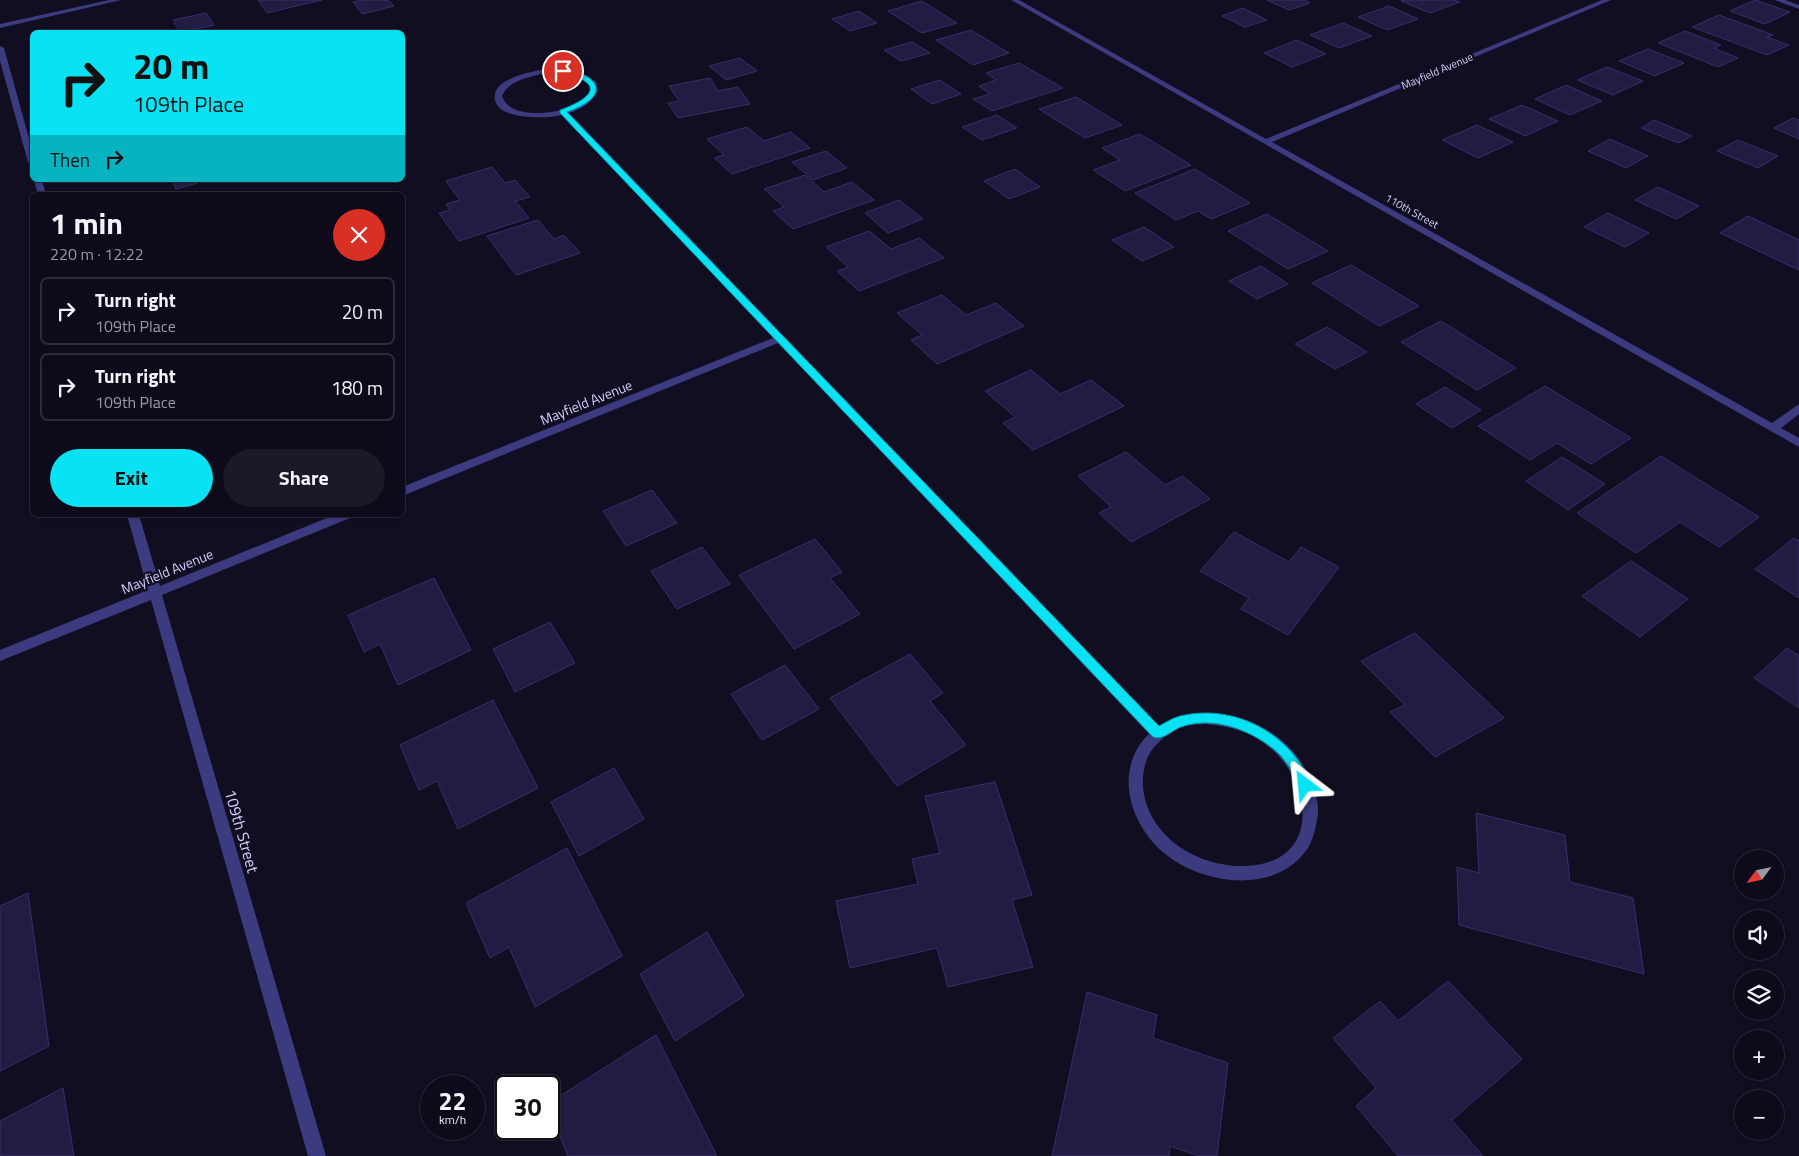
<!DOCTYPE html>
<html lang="en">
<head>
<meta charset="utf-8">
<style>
	:root { --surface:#0d0a1a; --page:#1b1827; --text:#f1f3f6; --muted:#9a9aa2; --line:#2d2b39; --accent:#08e2f2 }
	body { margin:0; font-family:"Titillium Web",sans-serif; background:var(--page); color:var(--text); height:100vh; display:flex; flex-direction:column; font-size:19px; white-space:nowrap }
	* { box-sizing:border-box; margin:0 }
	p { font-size:16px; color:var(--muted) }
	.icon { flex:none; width:28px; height:28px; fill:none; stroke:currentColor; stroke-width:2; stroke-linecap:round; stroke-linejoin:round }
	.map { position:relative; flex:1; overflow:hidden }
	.drawer { position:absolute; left:30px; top:192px; width:375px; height:325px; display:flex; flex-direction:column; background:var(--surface); border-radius:8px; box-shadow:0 1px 4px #0004,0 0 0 1px var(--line) }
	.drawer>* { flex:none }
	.hud { position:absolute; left:30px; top:30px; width:375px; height:152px; border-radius:8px; box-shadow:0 1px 4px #0004,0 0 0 1px var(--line); background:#08e2f2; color:#111; overflow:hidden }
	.needle { width:32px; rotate:237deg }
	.tools { position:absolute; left:1734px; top:850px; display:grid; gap:10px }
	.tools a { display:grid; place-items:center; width:50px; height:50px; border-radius:50%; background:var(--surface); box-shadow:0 1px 4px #0004,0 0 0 1px var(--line); font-size:25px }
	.speed { position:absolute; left:420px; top:1075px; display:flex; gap:10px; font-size:25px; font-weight:700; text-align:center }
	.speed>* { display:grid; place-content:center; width:65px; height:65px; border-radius:50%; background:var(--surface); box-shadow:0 1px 4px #0004,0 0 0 1px var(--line); line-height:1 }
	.speed small { font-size:12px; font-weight:400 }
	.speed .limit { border:2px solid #111; border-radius:8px; background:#fff; color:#111 }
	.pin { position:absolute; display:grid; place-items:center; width:42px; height:42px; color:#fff; margin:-21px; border:2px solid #fff; border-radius:50%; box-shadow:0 1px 5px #0007 }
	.me { position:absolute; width:55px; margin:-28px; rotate:331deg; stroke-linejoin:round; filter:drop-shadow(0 0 4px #0008) }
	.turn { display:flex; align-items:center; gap:18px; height:105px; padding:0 20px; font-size:22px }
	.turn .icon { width:65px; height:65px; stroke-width:2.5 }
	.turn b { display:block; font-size:35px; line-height:42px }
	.then { display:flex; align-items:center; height:48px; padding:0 20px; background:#0003; gap:10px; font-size:19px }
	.round { display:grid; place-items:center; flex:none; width:52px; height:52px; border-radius:26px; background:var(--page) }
	.summary { display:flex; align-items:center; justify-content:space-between; height:85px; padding:0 20px }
	h1 { font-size:30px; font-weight:700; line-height:38px }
	.cta { display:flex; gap:10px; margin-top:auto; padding:10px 20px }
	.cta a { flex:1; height:58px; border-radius:30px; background:var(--accent); color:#111; font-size:20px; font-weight:700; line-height:58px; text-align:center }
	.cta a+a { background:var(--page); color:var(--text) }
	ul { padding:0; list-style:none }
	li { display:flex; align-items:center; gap:15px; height:68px; margin:0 10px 8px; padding:0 10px; border:2px solid var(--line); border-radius:8px }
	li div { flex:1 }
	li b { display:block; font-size:19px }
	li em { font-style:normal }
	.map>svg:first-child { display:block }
</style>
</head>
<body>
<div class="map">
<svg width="1799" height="1156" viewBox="0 0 1799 1156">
	<rect width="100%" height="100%" fill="#110e22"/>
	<g fill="#221b42" stroke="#392e6e">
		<polygon points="258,0 322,0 267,13"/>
		<polygon points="362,0 388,0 394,6 362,14 353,2"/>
		<polygon points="1267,0 1304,0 1310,3 1289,10"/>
		<polygon points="1404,0 1454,0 1460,2 1430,13 1401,1"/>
		<polygon points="1755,0 1790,12 1765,24 1730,11"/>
		<polygon points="922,1 957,23 922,33 888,11"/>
		<polygon points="1389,6 1418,19 1387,30 1358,17"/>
		<polygon points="1243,8 1267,20 1245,27 1222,16"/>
		<polygon points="859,11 877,23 850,31 832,19"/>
		<polygon points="206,13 214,25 180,32 173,20"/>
		<polygon points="1719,15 1773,35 1767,37 1789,45 1767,55 1692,27"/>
		<polygon points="1343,23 1372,36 1339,48 1310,35"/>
		<polygon points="971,30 1009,53 973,65 936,40"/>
		<polygon points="1685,31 1721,45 1714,48 1738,58 1718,67 1658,43"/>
		<polygon points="1297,40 1326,54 1292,67 1264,53"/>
		<polygon points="912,42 930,53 901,61 884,50"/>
		<polygon points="1648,49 1684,63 1655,76 1619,61"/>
		<polygon points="740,58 757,71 726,80 709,66"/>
		<polygon points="1019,63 1063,88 992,111 973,99 990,94 979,86 996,80 986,73"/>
		<polygon points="1607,67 1643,81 1613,95 1577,80"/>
		<polygon points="710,78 718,91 738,87 750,104 678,118 668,103 679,101 669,86"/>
		<polygon points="940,80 961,94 932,104 911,89"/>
		<polygon points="1566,85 1602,101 1570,115 1535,99"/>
		<polygon points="1076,97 1122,125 1085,138 1039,109"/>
		<polygon points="1522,105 1558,121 1525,136 1489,119"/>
		<polygon points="997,115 1017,128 982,140 962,127"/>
		<polygon points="1793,118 1799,120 1799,139 1774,128"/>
		<polygon points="1654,120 1692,136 1678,143 1641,128"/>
		<polygon points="1477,125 1513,142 1478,158 1442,140"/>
		<polygon points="747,127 764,141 791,132 810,148 732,174 714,158 724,155 707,139"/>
		<polygon points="1140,134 1191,165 1125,191 1093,170 1120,160 1102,148"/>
		<polygon points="1610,139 1648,156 1626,168 1588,151"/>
		<polygon points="1738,140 1778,156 1758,168 1717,151"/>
		<polygon points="826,151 847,168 813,180 792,162"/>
		<polygon points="492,167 505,183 515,180 530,197 515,201 529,218 459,241 439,213 450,210 446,204 460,200 446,181"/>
		<polygon points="1015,169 1040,187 1009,199 984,181"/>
		<polygon points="1195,169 1250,203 1211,219 1198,211 1176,220 1135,193"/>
		<polygon points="805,175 824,192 852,182 874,200 793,229 773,211 784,207 764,189"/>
		<polygon points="172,180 208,180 176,189"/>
		<polygon points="1658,187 1699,206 1676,219 1635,200"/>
		<polygon points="899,200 923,219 888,233 865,213"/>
		<polygon points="1608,213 1649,233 1625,247 1584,227"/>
		<polygon points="1267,214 1328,251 1288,269 1228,231"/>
		<polygon points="1748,216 1799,240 1799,270 1720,233"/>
		<polygon points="538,220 554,239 564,235 580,253 516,275 487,236"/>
		<polygon points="1144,227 1174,247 1142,261 1112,240"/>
		<polygon points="869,231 891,249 919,238 944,258 859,291 837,271 848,267 826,247"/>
		<polygon points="1351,265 1419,306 1379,326 1312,283"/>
		<polygon points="1261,266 1288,284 1257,299 1229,281"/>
		<polygon points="942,295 966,315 996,303 1024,326 937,364 911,340 922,335 897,313"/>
		<polygon points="1441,321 1516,368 1477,390 1401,342"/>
		<polygon points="1327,327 1367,352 1335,369 1295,344"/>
		<polygon points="1031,370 1060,394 1091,380 1124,406 1033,450 1003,423 1015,417 985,391"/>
		<polygon points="1545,386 1631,438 1591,464 1557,443 1530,460 1478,426"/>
		<polygon points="1445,387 1481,410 1452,428 1416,404"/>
		<polygon points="1126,452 1165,485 1183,476 1210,499 1131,542 1099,513 1111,507 1078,476"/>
		<polygon points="1661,456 1759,517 1719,547 1680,522 1636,553 1577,513"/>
		<polygon points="1562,457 1605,484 1568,510 1526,481"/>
		<polygon points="652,490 677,523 626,546 603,511"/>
		<polygon points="1234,532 1289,562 1301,547 1339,567 1288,635 1241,609 1249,598 1200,571"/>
		<polygon points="1794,538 1799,541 1799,598 1755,569"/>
		<polygon points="815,539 842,572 830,578 860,614 794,649 739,575"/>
		<polygon points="702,547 730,584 677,609 651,571"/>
		<polygon points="1631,561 1688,599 1640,637 1582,596"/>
		<polygon points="434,578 471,650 398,685 380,644 364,652 348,615"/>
		<polygon points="550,622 575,663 515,692 493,649"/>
		<polygon points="1415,633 1504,718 1435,757 1390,712 1405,705 1361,661"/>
		<polygon points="1787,648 1799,656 1799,708 1754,678"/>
		<polygon points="910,654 943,693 930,701 966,745 897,786 830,698"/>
		<polygon points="785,665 819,709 762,740 731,694"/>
		<polygon points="493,700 538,788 458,829 437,781 419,790 400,745"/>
		<polygon points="614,768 644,819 579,856 551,802"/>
		<polygon points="995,782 1032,895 1012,900 1033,967 948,987 937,948 850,968 836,901 918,884 912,859 940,853 925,796"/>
		<polygon points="1476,813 1565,835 1570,882 1633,898 1644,974 1459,925 1457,867 1479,873"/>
		<polygon points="567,848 622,956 535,1007 509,947 490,958 466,903"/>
		<polygon points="28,893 49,1046 0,1071 0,906"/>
		<polygon points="707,932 744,996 675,1041 640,974"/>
		<polygon points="1448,981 1522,1059 1452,1120 1483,1156 1398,1156 1356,1106 1376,1088 1333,1038 1380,1001 1398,1021"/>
		<polygon points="1087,992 1157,1015 1153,1038 1228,1063 1217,1156 1199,1156 1170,1146 1169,1156 1052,1156"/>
		<polygon points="656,1035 717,1156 568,1156 549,1110 549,1103"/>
		<polygon points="63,1088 74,1156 0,1156 0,1121"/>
	</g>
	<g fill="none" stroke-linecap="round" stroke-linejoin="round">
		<polygon fill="#3c3b80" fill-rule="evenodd" points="1775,0 1785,0 1799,5 1799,9"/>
		<g fill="#3c3b80" fill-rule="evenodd">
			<polygon points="109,0 121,0 0,28 0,24"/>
			<polygon points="1011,0 1019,0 1266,139 1602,0 1611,0 1272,142 1772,423 1799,404 1799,414 1781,428 1799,438 1799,447"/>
			<polygon points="0,46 4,48 32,149 32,164 28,162 0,61"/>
			<path d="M 553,69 L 584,74 L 596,82 L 598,91 C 591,103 582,109 569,113 L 1159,726 C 1214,696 1286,722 1311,780 C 1316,793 1320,807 1317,820 C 1315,831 1312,844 1305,852 C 1272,895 1201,884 1164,853 C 1145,837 1131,813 1129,789 C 1127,768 1134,748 1149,734 L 778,343 L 402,496 L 402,487 L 773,338 L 562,115 C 547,119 490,121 495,94 C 498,77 539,69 553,69 ZM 547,73 L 578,77 L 590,85 L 590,91 C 587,95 585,99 580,103 C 563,114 509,121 502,96 C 508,80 532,76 547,73 ZM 1205,724 C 1227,726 1247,730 1265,744 C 1309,775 1324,855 1256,865 C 1206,872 1149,841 1143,788 C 1142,773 1145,757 1155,746 C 1163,738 1172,730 1182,727 C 1189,724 1198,725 1205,724 Z"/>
			<polygon points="34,180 42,180 46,195 38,195"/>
			<polygon points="127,515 139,515 160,586 334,515 352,515 350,518 162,595 326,1156 308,1156 151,600 0,661 0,650 148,590"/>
		</g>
	</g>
	<path fill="#08e2f2" stroke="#05939d" d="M 563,69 C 605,76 608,98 567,112 L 1159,726 C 1165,723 1172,718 1180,716 C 1234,703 1291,733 1312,785 L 1310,789 L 1305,791 L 1301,789 C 1295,777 1288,763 1278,753 C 1254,731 1214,715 1181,727 C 1172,730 1163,741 1153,737 L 560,113 L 560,110 C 596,97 604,82 561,73 L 561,70 Z"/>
	<g text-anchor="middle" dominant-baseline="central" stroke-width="4.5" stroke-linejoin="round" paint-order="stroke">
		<g font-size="11" fill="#d5d1fd" stroke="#110e22">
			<text transform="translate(1437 71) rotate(-23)">Mayfield Avenue</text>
			<text transform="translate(1412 211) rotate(29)">110th Street</text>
		</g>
		<g font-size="14" fill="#d5d1fd" stroke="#110e22">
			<text transform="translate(586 402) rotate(-22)">Mayfield Avenue</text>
			<text transform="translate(167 571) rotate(-22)">Mayfield Avenue</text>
		</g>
		<g font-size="16" fill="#d5d1fd" stroke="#110e22">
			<text transform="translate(242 831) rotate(74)">109th Street</text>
		</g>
	</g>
</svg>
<div class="tools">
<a><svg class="needle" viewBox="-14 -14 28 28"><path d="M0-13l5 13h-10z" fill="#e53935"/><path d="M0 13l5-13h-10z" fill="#9a9aa2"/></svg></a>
<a><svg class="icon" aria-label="sound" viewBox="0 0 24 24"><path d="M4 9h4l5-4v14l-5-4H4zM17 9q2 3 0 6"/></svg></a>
<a><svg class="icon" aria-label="layers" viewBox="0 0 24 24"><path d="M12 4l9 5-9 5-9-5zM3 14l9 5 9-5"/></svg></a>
<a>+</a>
<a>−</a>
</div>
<div class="speed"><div>22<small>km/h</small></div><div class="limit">30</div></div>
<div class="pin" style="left:563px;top:71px;background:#d93025"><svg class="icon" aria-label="arrive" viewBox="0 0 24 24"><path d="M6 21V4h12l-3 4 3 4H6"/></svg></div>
<svg class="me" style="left:1305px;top:785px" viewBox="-20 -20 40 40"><path d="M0-17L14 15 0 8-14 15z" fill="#08e2f2" stroke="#fff" stroke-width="4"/></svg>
<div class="hud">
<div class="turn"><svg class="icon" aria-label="right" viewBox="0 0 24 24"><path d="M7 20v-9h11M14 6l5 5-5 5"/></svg><div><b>20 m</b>109th Place</div></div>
<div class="then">Then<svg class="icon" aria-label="right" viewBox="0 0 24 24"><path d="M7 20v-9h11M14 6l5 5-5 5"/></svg></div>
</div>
<section class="drawer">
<div class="summary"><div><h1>1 min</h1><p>220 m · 12:22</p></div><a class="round" style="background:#d93025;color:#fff"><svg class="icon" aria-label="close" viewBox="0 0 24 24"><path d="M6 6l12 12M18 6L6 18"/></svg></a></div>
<ul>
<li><svg class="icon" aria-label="right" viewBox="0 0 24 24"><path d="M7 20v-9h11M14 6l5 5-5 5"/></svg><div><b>Turn right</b><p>109th Place</p></div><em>20 m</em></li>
<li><svg class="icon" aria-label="right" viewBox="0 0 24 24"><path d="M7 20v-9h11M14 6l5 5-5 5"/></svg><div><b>Turn right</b><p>109th Place</p></div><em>180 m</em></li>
</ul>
<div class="cta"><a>Exit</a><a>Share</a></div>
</section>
</div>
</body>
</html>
